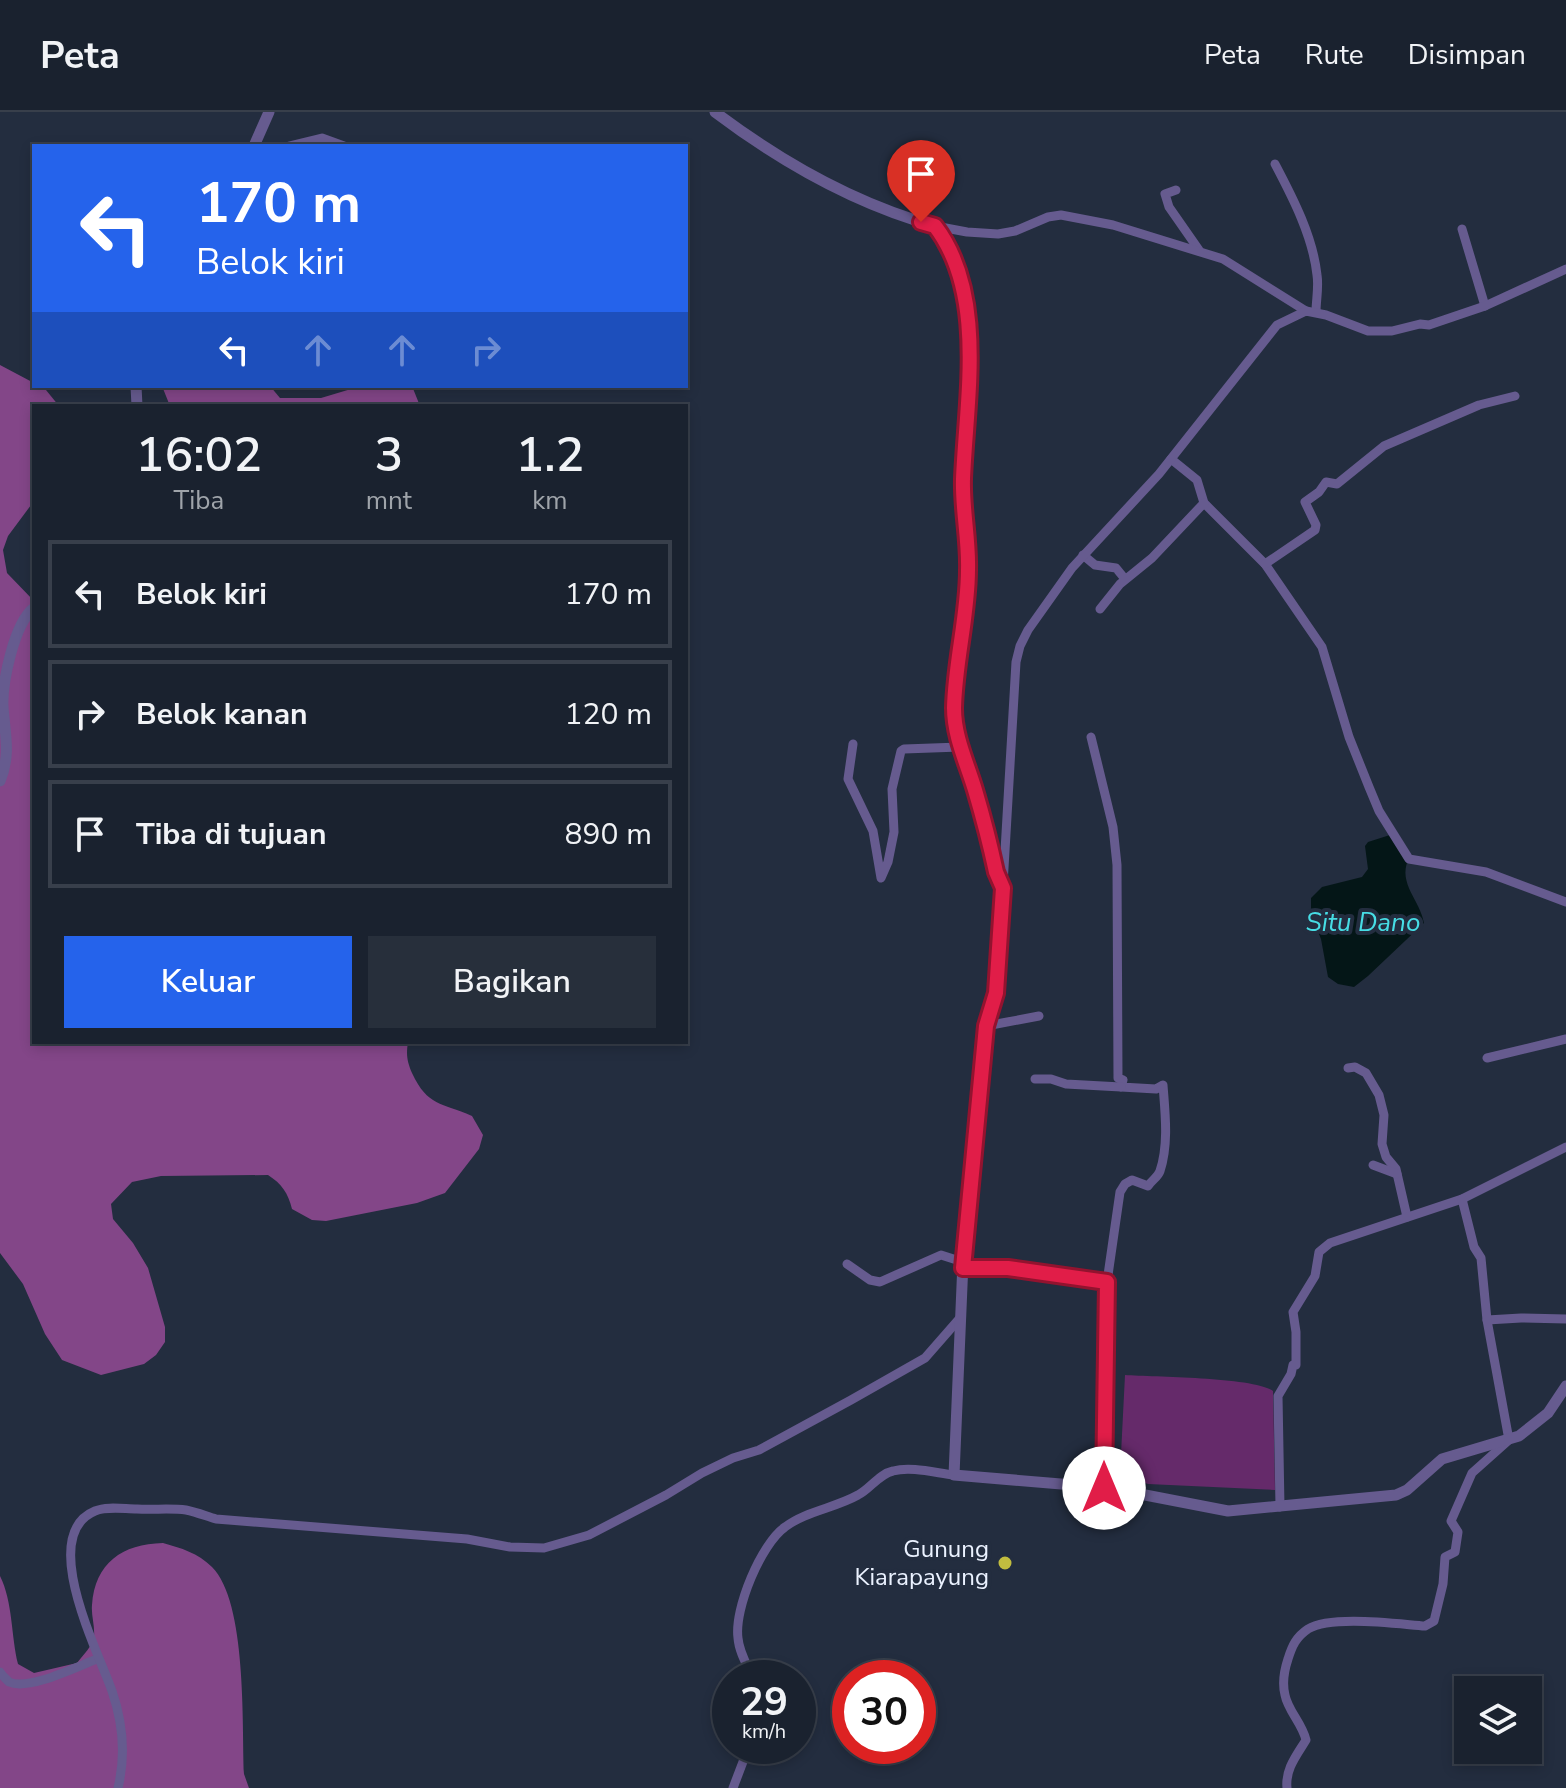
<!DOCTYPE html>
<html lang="id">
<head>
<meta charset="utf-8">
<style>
	:root { --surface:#1a222f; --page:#272f3b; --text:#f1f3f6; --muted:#9fa4aa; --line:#383f4b; --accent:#2563eb }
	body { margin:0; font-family:"Nunito Sans",sans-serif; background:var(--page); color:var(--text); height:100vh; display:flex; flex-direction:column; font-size:30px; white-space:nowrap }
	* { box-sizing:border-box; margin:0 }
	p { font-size:26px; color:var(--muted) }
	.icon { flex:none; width:44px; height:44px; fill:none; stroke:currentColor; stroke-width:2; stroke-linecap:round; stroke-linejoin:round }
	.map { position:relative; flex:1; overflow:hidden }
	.details { position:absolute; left:32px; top:292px; width:656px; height:640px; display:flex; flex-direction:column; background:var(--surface); border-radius:0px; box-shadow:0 4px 12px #0003,0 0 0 2px var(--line) }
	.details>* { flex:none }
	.top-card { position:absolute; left:32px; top:32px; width:656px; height:244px; border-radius:0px; box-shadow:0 4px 12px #0003,0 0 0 2px var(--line); background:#2563eb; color:#fff; overflow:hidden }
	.tools { position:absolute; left:1454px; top:1564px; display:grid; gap:16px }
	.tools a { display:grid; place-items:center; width:88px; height:88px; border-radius:0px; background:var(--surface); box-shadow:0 4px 12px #0003,0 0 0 2px var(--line); font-size:40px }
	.speed { position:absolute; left:712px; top:1548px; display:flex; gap:16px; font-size:40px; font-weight:700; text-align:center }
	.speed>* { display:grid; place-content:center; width:104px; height:104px; border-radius:50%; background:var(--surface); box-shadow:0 4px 12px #0003,0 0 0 2px var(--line); line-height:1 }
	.speed small { font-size:20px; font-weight:400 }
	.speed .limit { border:12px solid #d22; background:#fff; color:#111 }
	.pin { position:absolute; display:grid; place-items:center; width:68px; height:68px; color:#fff; margin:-82px -34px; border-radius:50% 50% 50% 0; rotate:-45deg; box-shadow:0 0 8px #0007 }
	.pin .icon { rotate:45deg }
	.me { position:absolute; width:88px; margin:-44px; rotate:0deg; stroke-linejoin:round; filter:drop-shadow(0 0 6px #0008) }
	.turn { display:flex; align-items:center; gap:28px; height:168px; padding:0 32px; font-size:36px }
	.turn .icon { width:104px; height:104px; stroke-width:2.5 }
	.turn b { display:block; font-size:56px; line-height:68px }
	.lanes { display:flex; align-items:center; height:76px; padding:0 32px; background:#0003; justify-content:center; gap:40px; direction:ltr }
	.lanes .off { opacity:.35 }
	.eta { display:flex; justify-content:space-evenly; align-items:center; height:136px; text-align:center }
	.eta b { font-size:48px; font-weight:600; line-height:56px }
	.action { display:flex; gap:16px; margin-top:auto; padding:16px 32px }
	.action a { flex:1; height:92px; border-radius:0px; background:var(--accent); color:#fff; font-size:32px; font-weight:600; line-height:92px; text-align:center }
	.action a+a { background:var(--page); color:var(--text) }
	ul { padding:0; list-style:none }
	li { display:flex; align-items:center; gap:24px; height:108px; margin:0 16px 12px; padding:0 16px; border:4px solid var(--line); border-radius:0px }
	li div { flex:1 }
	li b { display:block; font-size:30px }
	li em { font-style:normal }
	header { display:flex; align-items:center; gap:48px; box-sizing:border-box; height:112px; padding:0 40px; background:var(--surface); border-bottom:2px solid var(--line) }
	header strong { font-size:38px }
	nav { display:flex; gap:44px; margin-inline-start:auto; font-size:28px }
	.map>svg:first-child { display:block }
</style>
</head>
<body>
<header>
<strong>Peta</strong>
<nav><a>Peta</a><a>Rute</a><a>Disimpan</a></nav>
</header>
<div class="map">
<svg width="1566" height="1676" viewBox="0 0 1566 1676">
	<rect width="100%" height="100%" fill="#232d3f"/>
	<path fill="#652a6a" d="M 1125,1263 C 1154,1265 1254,1265 1273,1279 L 1275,1378 L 1148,1372 L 1120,1362 Z"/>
	<g fill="#834688">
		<path d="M 0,253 L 34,271 L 34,274 L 46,278 L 59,294 L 34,294 L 34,389 L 8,424 L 3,438 L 7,461 L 34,489 L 34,930 L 408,930 C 406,943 407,949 412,961 C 428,995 441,990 472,1004 L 483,1023 L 479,1037 L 445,1081 L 417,1091 L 326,1109 L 312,1108 L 292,1097 C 288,1081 282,1072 268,1063 L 161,1064 L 132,1070 L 111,1092 L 113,1107 L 133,1131 L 148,1156 L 165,1215 L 165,1230 L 156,1243 L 144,1252 L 101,1263 L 62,1248 L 45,1222 L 23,1172 L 0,1141 Z"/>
		<polygon points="162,274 270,274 280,286 321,286 361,274 412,274 420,294 170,294"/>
		<path d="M 163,1431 C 181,1436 198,1441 212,1455 C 247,1490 242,1612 244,1662 L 249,1676 L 0,1676 L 0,1464 C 13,1490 11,1524 18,1552 L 34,1561 L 77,1551 C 83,1543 93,1534 94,1524 C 95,1514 91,1503 92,1493 C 95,1451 122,1432 163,1431 Z"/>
	</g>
	<path fill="#041617" d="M 1390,723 L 1408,748 C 1398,772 1420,788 1424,811 L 1368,864 L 1354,875 L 1338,872 L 1328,865 L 1321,827 L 1311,803 L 1311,786 L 1322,775 L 1362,765 L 1368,757 L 1365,734 L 1368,730 Z"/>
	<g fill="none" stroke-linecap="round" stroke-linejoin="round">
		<g stroke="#665b8f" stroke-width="9">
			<polyline points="289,34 322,26 344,34"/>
			<path d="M 1275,52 C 1293,86 1313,125 1317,163 C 1319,175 1316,188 1316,200"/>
			<polyline points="1176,78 1165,82 1169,95 1199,138"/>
			<polyline points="935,114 967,120 998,122 1015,119 1048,105 1061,103 1113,113 1223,147 1306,199"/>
			<polyline points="1462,117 1485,194"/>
			<polyline points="1171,347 1197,368 1204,391 1265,452 1322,535 1349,625 1369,675 1379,699 1409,747 1486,760 1566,790"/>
			<polyline points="1083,443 1095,453 1116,456 1125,467"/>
			<polyline points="1265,452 1315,418 1316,413 1305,390 1319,380 1326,370 1337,372 1384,334 1479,293 1515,284"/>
			<polyline points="1100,497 1120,472 1152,446 1204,391"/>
			<path d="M 1091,625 L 1113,715 L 1117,753 L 1118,966 L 1123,968 L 1121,975 L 1156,977 L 1163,973 C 1165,1000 1169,1032 1160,1059 C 1158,1065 1152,1068 1148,1074 L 1132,1068 L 1125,1072 L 1120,1080 L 1107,1170 L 1104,1376"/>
			<polyline points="853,632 848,667 873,719 881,766 888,750 894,720 892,677 901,639 904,637 960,635"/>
			<polyline points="1003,773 1016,550 1020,534 1028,518 1072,456 1159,362 1277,213 1306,199 1326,203 1368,219 1392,219 1420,212 1429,213 1485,194 1566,157"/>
			<polyline points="986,914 1039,904"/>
			<polyline points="1487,946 1566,927"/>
			<polyline points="1348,956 1355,955 1366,961 1379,983 1384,1003 1382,1032 1386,1045 1396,1057 1407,1105"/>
			<polyline points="1035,967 1051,967 1066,972 1121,975"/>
			<polyline points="1373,1053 1397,1062"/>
			<polyline points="847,1152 870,1168 880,1170 941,1143 963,1150"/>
			<polyline points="963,1156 1008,1156 1107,1170"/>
			<polyline points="1487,1208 1521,1206 1566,1207"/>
			<polyline points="1280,1395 1278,1284 1291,1262 1293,1253 1296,1253 1296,1220 1293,1200 1315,1164 1319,1140 1330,1131 1462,1087 1566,1035"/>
			<path d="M 0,1560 C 1,1562 8,1569 9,1570 C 29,1579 78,1554 97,1547"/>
			<path d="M 753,1566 C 747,1553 739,1540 738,1526 C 734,1497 761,1432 785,1415 C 806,1399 835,1396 858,1383 C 870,1377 879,1362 893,1359 C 911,1354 936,1361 954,1363"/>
			<path d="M 118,1676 C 126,1643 123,1611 112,1579 C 99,1541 37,1423 95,1399 C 107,1394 124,1397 137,1397 C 153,1398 171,1396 186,1398 C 196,1400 206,1404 216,1407 L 467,1427 L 510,1435 L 544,1436 L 589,1423 L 666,1383 L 702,1361 L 733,1346 L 759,1338 L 851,1288 L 925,1246 L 960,1206"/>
			<polyline points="733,1676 749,1634"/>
			<path d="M 1287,1676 C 1285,1657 1297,1643 1306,1628 C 1302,1611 1288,1599 1285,1583 C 1282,1571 1284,1559 1288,1547 C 1292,1534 1296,1525 1308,1517 C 1331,1503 1397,1512 1425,1514 L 1434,1509 L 1443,1472 L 1445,1445 L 1455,1440 L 1458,1420 L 1451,1409 L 1472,1361 L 1509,1328 L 1487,1208 L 1481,1146 L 1474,1135 L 1462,1087"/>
		</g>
		<g stroke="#665b8f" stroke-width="11">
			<path d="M 715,0 C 780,49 855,92 935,114 L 949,138 L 959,165 L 969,231 L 970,293 L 963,366 L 968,457 L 966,501 L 958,551 L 955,608 L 996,760 L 1003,776 L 996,881 L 986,914 L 963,1150 L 954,1363 L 1109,1376 L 1228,1399 L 1396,1383 L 1407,1378 L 1442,1347 L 1519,1324 L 1548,1301 L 1566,1274"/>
			<polyline points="254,34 269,0"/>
			<polyline points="136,274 137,294"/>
			<path d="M 0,669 C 11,643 5,622 3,595 C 2,571 14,511 34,496"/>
		</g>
	</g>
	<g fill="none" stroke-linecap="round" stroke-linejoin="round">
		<g stroke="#92132f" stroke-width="20">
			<path id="route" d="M 921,110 L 935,114 C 987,182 966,288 963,367 C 962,397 969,427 968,458 C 968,504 955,549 954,596 C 954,625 967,651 975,678 C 983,705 990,732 996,760 L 1003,776 L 996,881 L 986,914 L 963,1156 L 1008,1156 L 1107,1170 L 1104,1376"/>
		</g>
		<use href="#route" stroke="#e11d48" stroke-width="14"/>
	</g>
	<circle fill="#c2bd3f" stroke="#232d3f" stroke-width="3" cx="1005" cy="1451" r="8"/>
	<g text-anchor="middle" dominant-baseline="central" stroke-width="8" stroke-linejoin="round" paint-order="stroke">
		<g font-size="24" fill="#ebf2ff" stroke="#232d3f" text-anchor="end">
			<text x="989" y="1437">Gunung<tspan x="989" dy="28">Kiarapayung</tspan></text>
		</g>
		<g font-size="26" font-style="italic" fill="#47dde5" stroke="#232d3f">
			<text x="1363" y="810">Situ Dano</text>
		</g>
	</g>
</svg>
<div class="tools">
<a><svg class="icon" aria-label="layers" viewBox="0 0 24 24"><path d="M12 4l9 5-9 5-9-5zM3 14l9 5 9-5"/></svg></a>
</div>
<div class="speed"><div>29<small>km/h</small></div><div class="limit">30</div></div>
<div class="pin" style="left:921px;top:110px;background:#d93025"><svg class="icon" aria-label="arrive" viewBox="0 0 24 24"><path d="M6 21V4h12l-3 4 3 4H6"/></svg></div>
<svg class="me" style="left:1104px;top:1376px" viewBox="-20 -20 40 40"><circle r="19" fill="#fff"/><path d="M0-13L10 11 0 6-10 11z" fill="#e11d48"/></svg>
<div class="top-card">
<div class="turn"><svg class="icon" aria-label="left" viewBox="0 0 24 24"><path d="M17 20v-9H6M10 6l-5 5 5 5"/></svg><div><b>170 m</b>Belok kiri</div></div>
<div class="lanes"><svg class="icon" aria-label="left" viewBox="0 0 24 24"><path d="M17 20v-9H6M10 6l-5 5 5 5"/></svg><svg class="icon off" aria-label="ahead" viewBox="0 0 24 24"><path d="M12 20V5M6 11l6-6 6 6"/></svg><svg class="icon off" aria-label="ahead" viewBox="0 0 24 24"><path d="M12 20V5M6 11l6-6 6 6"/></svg><svg class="icon off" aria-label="right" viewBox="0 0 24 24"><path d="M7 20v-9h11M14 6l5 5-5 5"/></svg></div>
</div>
<section class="details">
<div class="eta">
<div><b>16:02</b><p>Tiba</p></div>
<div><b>3</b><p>mnt</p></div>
<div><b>1.2</b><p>km</p></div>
</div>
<ul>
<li><svg class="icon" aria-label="left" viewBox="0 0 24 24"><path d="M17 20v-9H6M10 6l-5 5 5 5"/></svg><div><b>Belok kiri</b></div><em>170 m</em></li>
<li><svg class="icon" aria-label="right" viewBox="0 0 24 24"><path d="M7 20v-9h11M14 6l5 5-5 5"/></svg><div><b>Belok kanan</b></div><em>120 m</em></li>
<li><svg class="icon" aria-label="arrive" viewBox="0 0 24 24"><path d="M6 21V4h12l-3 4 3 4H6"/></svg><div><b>Tiba di tujuan</b></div><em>890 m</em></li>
</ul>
<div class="action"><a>Keluar</a><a>Bagikan</a></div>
</section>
</div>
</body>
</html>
